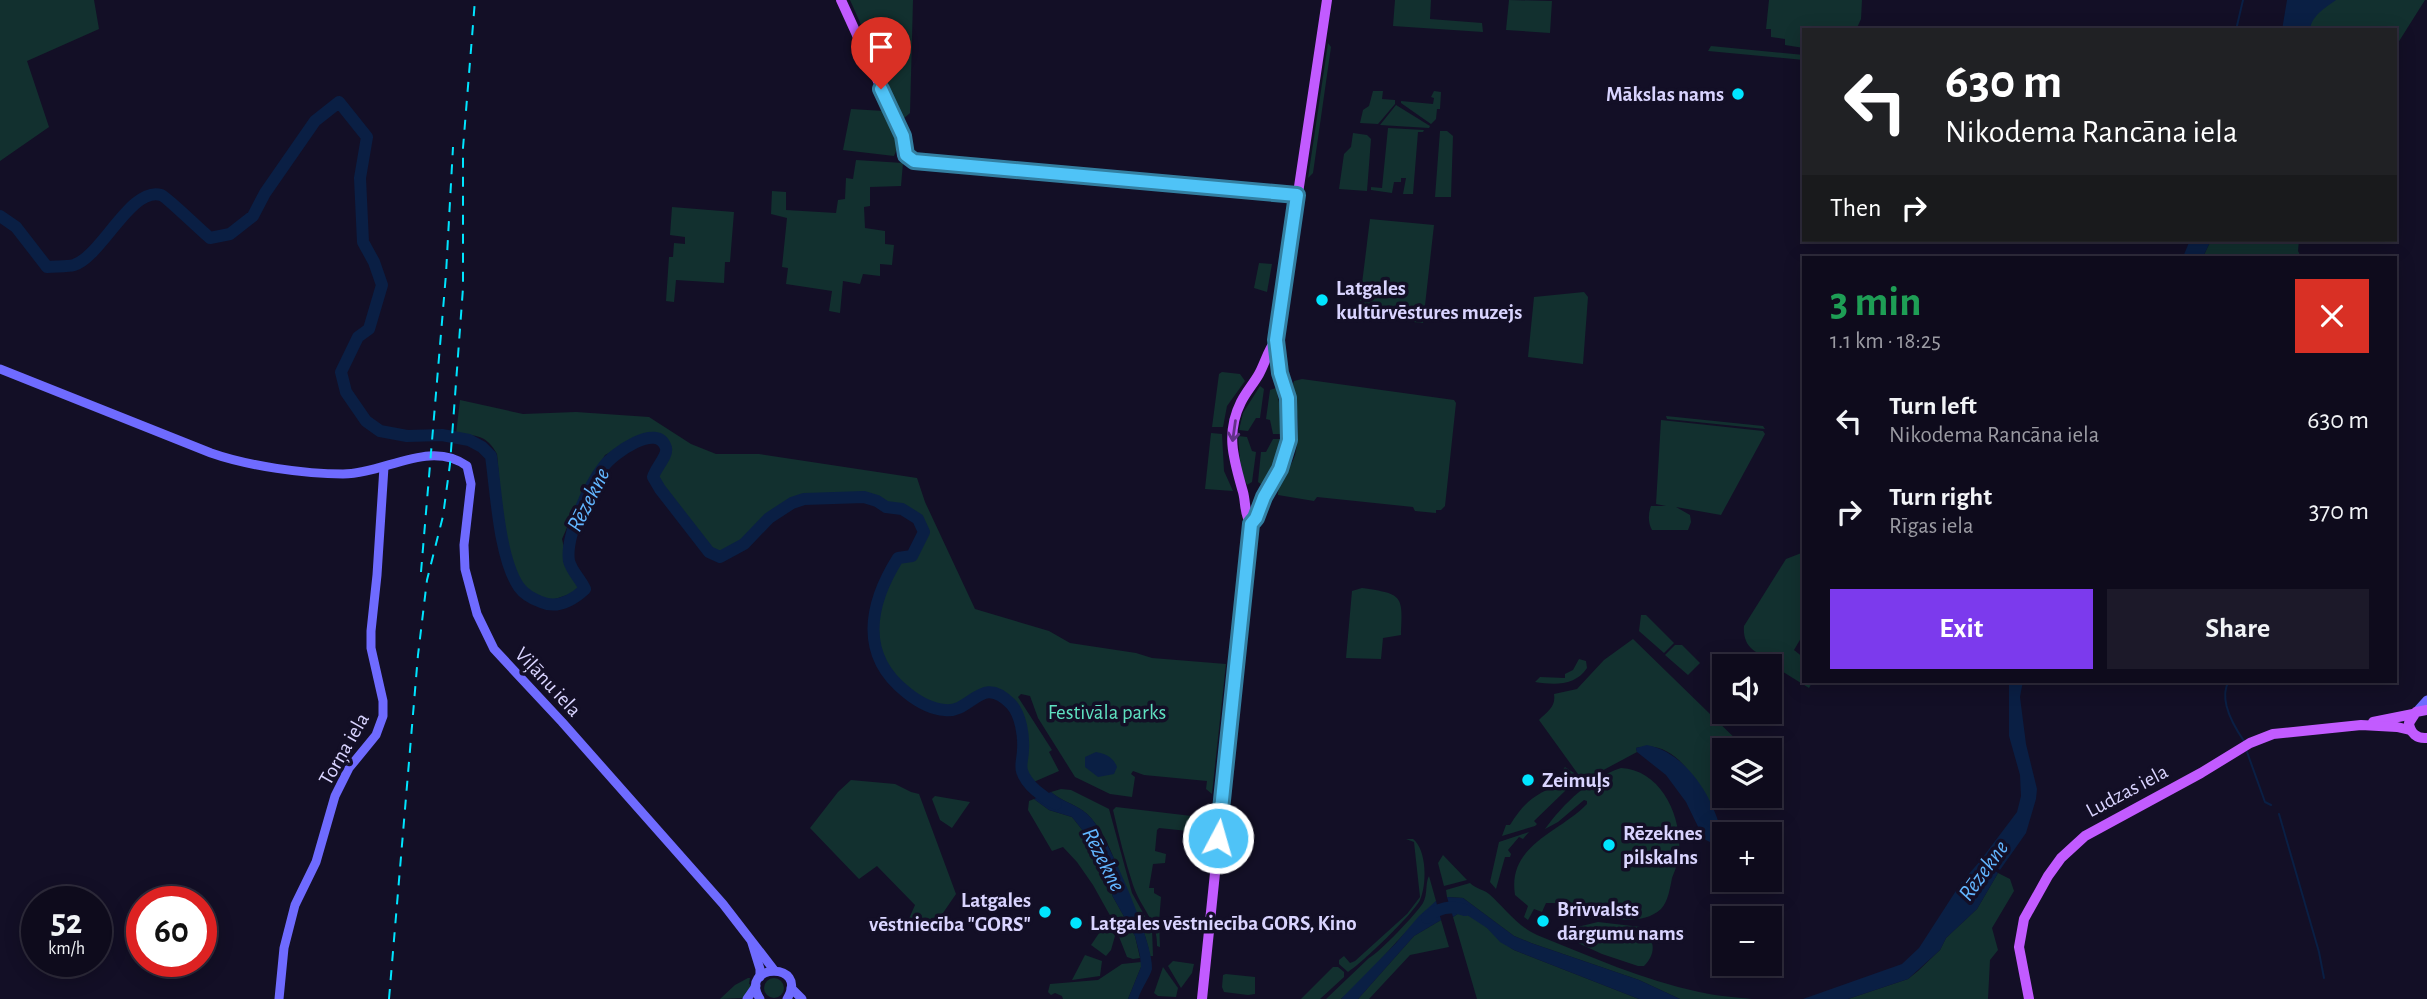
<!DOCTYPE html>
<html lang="en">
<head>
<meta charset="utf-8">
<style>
	:root { --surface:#0e0b1c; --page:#1c1929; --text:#f1f3f6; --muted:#9b9ba3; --line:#2e2b3b; --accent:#7c3aed }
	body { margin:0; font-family:"Alegreya Sans",sans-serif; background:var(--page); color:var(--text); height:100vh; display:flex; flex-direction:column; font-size:26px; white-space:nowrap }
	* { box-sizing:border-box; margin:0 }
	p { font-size:23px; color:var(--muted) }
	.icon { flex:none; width:38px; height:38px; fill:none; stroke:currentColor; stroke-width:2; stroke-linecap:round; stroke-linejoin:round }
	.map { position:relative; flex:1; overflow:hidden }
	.sheet { position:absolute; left:1802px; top:256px; width:595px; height:427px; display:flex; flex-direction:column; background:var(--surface); border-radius:0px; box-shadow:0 4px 18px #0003,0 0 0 2px var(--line) }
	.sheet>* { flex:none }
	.top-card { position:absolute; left:1802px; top:28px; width:595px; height:214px; border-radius:0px; box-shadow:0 4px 18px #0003,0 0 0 2px var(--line); background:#202124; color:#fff; overflow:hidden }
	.buttons { position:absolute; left:1712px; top:654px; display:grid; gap:14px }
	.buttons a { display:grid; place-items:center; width:70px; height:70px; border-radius:0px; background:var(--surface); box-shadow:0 4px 18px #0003,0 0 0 2px var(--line); font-size:35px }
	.speed { position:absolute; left:21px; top:886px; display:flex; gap:14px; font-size:35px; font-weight:700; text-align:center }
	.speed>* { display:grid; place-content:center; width:91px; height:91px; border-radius:50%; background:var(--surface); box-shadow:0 4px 18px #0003,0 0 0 2px var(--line); line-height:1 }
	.speed small { font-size:18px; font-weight:400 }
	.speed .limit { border:10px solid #d22; background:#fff; color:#111 }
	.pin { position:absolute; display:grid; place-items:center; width:60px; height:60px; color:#fff; margin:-72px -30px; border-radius:50% 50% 50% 0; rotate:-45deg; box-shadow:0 0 7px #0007 }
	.pin .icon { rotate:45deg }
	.me { position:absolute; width:77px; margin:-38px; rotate:6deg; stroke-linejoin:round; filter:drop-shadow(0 0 5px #0008) }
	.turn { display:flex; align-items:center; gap:24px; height:147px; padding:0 28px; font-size:32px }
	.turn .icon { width:91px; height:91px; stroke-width:2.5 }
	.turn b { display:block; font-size:49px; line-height:60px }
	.then { display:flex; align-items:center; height:66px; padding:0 28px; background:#0003; gap:14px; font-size:26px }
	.round { display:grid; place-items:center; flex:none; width:74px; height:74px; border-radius:0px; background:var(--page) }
	.head { display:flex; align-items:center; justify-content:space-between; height:119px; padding:0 28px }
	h1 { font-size:42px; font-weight:700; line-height:52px; color:#1e9e55 }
	.cta { display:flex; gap:14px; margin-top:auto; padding:14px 28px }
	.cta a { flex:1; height:80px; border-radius:0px; background:var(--accent); color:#fff; font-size:28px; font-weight:700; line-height:80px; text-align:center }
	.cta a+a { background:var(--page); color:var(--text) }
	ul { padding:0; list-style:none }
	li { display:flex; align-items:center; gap:21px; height:91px; padding:0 28px }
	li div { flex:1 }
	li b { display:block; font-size:26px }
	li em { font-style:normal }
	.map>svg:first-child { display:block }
</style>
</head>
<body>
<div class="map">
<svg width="2427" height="999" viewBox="0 0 2427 999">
	<rect width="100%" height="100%" fill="#130f26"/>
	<g fill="#12302f">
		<polygon points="0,0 94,0 99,29 27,61 49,127 0,161"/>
		<polygon points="850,0 913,0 910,113 903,119"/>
		<polygon points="1395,0 1431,0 1430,19 1482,23 1483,32 1393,26"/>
		<polygon points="1509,0 1552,1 1550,33 1506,30"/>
		<polygon points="1769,0 1862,0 1861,19 1856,30 1804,30 1804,48 1785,45 1785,39 1771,37 1771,29 1766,29"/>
		<polygon points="2309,0 2425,0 2396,46 2396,30 2298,30"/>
		<polygon points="1328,43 1331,47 1313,173 1308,178"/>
		<polygon points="1711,46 1804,55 1804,60 1708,51"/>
		<polygon points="1373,91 1383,91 1382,99 1395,100 1395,104 1378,124 1360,123 1363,110 1369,106"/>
		<polygon points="1434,91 1441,92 1440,109 1437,109 1436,119 1431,124 1401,103 1401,101 1433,104 1434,98 1431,97"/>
		<polygon points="1396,105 1430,126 1429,128 1380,125"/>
		<path d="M 851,109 L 884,111 C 890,126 903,140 894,156 L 843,150 Z"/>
		<polygon points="1388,128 1424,130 1423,132 1418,132 1413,194 1403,194 1406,178 1401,178 1401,182 1394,182 1392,193 1371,190 1371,187 1382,188"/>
		<polygon points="1440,131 1447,131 1453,136 1451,197 1435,197"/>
		<polygon points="1353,133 1367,135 1371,139 1367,191 1339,189 1344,154 1351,147"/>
		<polygon points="856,160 903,163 901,186 870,187 870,206 864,207 865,228 885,231 885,244 894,245 892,265 880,264 880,276 863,274 860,284 843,281 840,313 829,311 832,291 786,284 788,268 782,267 787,218 771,214 772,191 786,192 786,210 836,213 838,200 845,199 846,178 853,179"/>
		<polygon points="672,207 734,212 730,262 725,262 724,283 676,280 674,302 666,301 669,257 673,257 674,243 685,244 685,237 670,235"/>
		<polygon points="1370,219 1434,225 1423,323 1358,316"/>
		<polygon points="2211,240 2299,240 2298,251 2301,257 2203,257"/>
		<polygon points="1259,263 1272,264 1267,292 1254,288"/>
		<polygon points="1584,292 1588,297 1583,364 1528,357 1534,297"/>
		<polygon points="1222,372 1240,374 1245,381 1227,406 1223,427 1212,427 1219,374"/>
		<path d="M 1302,379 L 1454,400 L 1456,403 L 1445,506 L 1441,510 L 1436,510 L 1436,513 L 1415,511 L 1413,507 L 1317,497 L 1314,501 L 1278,495 C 1277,482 1291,469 1295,455 C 1301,431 1297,408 1293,384 L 1294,381 Z"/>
		<polygon points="1260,386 1264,389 1260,418 1256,418 1248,431 1239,430 1243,413"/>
		<polygon points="1276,388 1282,417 1280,434 1273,434 1270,420 1266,419 1270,390"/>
		<path d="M 460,400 L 523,414 L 576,412 L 649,417 L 691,444 L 716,454 L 759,454 L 917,478 L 925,502 L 975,609 L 1049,631 L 1070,643 L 1136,653 L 1152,658 L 1226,664 L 1212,794 L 1206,789 L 1207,781 L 1144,775 L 1133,771 L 1131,774 L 1135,777 L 1132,797 L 1110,794 L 1075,777 L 1038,718 L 1030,696 L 1021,694 L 1018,697 L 1052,750 L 1049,752 L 1059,771 L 1029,784 C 1014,759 1031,723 1009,703 C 980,677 974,709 947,710 C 932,711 915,699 905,689 C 899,683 891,677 886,670 C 860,636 883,591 897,558 L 912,555 L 924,532 L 920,523 L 902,509 L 886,507 L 877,501 L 864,497 L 804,499 L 792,503 L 769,518 L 744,544 L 720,556 L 709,552 L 660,489 L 653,477 L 670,458 L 666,437 L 648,433 L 605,455 L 575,509 L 562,539 L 570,574 L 573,572 L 585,589 L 543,603 L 515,581 L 506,558 L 497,454 C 487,435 476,435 456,434 Z"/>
		<polygon points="1666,416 1763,426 1765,429 1667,419"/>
		<path d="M 1661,420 L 1763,431 L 1765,434 L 1721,515 L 1676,507 L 1690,515 L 1691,522 L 1688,530 L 1652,530 C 1648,523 1648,514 1651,506 L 1666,506 L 1656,504 Z"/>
		<polygon points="1211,433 1222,434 1224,471 1233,491 1205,489"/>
		<polygon points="1238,436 1247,437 1252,451 1256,452 1252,482 1247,485 1241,471"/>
		<polygon points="1273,439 1280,439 1275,462 1262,485 1258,482 1261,452 1266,452"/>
		<path d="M 1804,552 L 1804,633 L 1794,650 L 1804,658 L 1804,681 L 1813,681 L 1809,688 L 1780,670 L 1777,674 L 1771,669 L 1779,656 C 1759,658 1742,648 1744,626 L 1786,559 Z"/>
		<path d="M 1362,588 C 1403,594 1403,595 1401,635 L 1383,638 L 1381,659 L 1346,658 L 1352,591 Z"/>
		<polygon points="1641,615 1646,615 1674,643 1664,653 1639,631"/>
		<path d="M 1633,639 L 1748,751 L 1724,751 L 1724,796 L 1756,796 L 1752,800 L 1710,806 C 1695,778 1674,738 1636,748 L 1637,752 L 1583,781 L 1539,720 C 1548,711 1556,707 1554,694 L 1577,689 L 1604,660 Z"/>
		<polygon points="1675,645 1682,645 1700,663 1688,675 1665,655"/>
		<path d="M 1579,659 L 1586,661 L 1587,668 C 1575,686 1555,685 1535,682 L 1540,677 L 1565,678 L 1565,674 L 1573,670 Z"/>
		<path d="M 1565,767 L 1574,773 L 1565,791 L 1534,821 L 1537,824 L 1535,826 L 1502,836 L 1506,825 L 1510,825 C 1527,797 1538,794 1566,781 L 1561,772 Z"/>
		<path d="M 1621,768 C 1661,770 1682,816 1679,852 C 1679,862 1675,870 1672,878 C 1670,888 1668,902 1661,909 C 1637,930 1605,912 1577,920 L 1575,911 L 1556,903 L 1546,903 L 1542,912 L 1534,909 L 1528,920 L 1524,917 L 1528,906 L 1515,895 C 1507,845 1559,833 1587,804 L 1587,801 L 1584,800 L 1558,822 L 1545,829 C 1564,803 1590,778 1621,768 Z"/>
		<polygon points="851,780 895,784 911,792 919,794 956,894 932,929 908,921 915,905 877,866 859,879 810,828 838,792"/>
		<path d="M 1061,789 L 1071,790 L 1109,809 L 1132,893 L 1152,929 L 1153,956 L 1150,956 C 1146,931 1134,909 1125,885 C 1115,863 1108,837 1091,818 C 1080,805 1064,803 1051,792 Z"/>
		<polygon points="935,796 970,802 952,828 940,820 932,799"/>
		<polygon points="1034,799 1049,810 1072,817 1092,842 1102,861 1113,897 1135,936 1140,958 1133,959 1127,957 1112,919 1093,885 1077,862 1063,847 1052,851 1028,810 1029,801"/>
		<path d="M 1116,807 L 1200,817 L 1208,826 L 1207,833 L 1159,828 L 1157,830 L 1155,851 L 1166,854 L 1165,863 L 1153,864 L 1149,888 L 1154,888 L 1154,893 L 1161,897 L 1159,922 L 1160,947 L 1157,946 C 1158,921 1141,909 1133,885 C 1125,861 1119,836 1113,810 Z"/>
		<polygon points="1529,832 1523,839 1519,837 1508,850 1511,854 1510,857 1505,857 1496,889 1490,882 1499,842"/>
		<path d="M 1406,839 L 1413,839 C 1427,850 1427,885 1420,900 C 1413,914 1362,963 1348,972 L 1339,964 L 1339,960 L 1344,956 L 1350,963 L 1355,961 L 1407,914 L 1420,897 L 1414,842 Z"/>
		<polygon points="1443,855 1466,879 1467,880 1444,886 1438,863"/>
		<polygon points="1998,873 2010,879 2014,891 1992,928 1998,950 1990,960 1988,999 1848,999 1908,979 1918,971 1940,950 1946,938 1977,909"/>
		<path d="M 1429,876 L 1436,901 L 1430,908 C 1399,936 1372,972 1341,999 L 1326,999 L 1369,958 C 1378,954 1418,912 1423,903 C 1428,894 1425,883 1429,876 Z"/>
		<path d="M 1470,883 C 1476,889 1483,889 1489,894 C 1504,907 1518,927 1537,935 C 1589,956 1643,980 1699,992 C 1716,996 1734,997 1752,999 L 1680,999 L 1639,980 L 1531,943 L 1514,936 L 1463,898 L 1447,897 L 1446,890 Z"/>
		<path d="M 1459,913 C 1479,914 1496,939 1514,950 L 1639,999 L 1477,999 L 1453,917 Z"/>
		<polygon points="1441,920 1449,947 1410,955 1369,999 1358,999 1414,936"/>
		<path d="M 1598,922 L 1641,927 C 1655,939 1657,953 1644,966 L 1638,966 L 1602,954 L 1565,937 L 1573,928 Z"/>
		<polygon points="1106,923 1115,936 1111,950 1106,956 1091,945"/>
		<polygon points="1085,955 1102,961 1100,976 1072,980"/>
		<polygon points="1173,961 1194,964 1192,973 1181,988 1168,966"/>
		<polygon points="1141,962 1141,967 1128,999 1063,999 1062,996 1055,993 1051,995 1048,992 1050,984 1098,980 1122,964"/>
		<polygon points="1163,967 1178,988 1176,997 1158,996 1154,993"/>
		<polygon points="1333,967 1338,967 1344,972 1344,977 1320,999 1301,999"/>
		<polygon points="1226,974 1255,977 1255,994 1248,995 1224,992 1222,987 1223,975"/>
		<circle cx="774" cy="988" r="10"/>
		<polygon points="748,978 750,978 749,984 753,985 744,998 720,999 735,985"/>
	</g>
	<g fill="#0a1f44">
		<path d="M 2287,0 L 2336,0 C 2325,8 2311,16 2310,30 L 2282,30 Z"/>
		<polygon points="2190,240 2211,240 2203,257 2183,257"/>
		<polygon points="2009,681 2023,681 2020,697 2026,744 2037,789 2036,799 2026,833 2000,870 1983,857 2017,812 2021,796 2020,775 2009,736"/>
		<path d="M 1647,745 C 1689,753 1718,804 1724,845 L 1720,847 L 1704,839 L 1686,802 L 1666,775 L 1637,752 L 1636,748 Z"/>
		<path d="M 1096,752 C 1106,754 1113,757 1117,767 L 1114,774 L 1098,777 L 1085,767 L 1085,757 Z"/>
		<path d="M 1051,792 C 1064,803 1080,805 1091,818 C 1108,837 1155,946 1152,969 C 1150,977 1141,989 1138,999 L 1128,999 L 1141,967 L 1140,956 L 1135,936 L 1113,897 L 1102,861 L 1092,842 L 1072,817 L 1049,810 L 1034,799 Z"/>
		<polygon points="1981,860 1998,873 1977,909 1946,938 1940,950 1908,979 1848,999 1803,999 1902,964 1919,948 1961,883"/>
		<polygon points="1447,897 1463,898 1514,936 1531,943 1639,980 1680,999 1639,999 1514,950 1500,942 1487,928 1464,913 1459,913 1453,917"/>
		<polygon points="1436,901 1441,920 1414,936 1358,999 1341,999 1396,943 1419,916"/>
	</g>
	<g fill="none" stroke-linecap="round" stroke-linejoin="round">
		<g stroke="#0a1f44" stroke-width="2">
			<polyline points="2236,30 2243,0"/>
			<path d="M 2229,681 C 2218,699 2233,725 2244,741"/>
			<polyline points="2247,752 2265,802 2271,805"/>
			<polyline points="2279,814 2319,952 2324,978"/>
		</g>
		<g stroke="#0a1f44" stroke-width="12">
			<path d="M 0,216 L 16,227 L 47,267 C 55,266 67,267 74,265 C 102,256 131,186 161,195 C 167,197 200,230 210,238 L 230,234 L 253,216 L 265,193 L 315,121 L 339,102 L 367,137 L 360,178 L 363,242 L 374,262 L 382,285 L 369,329 L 358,337 L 341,372 L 346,392 L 366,421 L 380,431 L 407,436 L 442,435 L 469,440 L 482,447 L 491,456 C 496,491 499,558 519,587 C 524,594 533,599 541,602 C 557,609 573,600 585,589 C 580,578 572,572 569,561 C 565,537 589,485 604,466 C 613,454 658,421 666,448 C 668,456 656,467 653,477 L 660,489 L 709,552 L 720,557 L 744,544 L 769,518 L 792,503 L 804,499 L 864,497 L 877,501 L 886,507 L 902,509 L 918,519 L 924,532 L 912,556 L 898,558 C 869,604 859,655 906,692 C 917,701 930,709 945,710 C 972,713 981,673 1011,704 C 1021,715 1024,736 1023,750 C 1023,758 1020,764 1022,771 C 1026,785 1044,798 1056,804"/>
			<path d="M 1427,918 C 1437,908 1451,905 1465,910"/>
		</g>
		<g stroke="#6f6bff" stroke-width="9">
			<path d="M 0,369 L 211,453 C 248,466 305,474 343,474 C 384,474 430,439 467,466 L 471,484 L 464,545 L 465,569 L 477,614 L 494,649 L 562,722 L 723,904 L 774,970"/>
			<polyline points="2418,710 2427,700"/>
			<polyline points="752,943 760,969 760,977"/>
			<polyline points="791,988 802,999"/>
			<polyline points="279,999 284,948 295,905 316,862 335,796 349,768 376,735 383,716 383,701 371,648 371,631 377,575 384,467"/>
			<polyline points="747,999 756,986"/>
			<path d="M 760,999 C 737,963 810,961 787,999"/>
		</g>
		<g stroke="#c25bff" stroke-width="10">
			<polyline points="841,0 903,136 906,155 911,160 1297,195"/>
			<path d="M 1251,524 C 1244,514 1246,503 1243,492 C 1234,460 1225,434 1241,402 C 1246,392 1254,383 1259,374 C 1265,363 1268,350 1276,340"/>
			<path d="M 2427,710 L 2416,712 L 2409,723 C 2410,733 2417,739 2427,738"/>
			<polyline points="2373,722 2413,714"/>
			<polyline points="1202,999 1251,524 1256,518 1264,497 1280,469 1289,441 1288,399 1280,373 1276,340 1327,0"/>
			<polyline points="2029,999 2019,947 2024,919 2048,876 2061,858 2085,836 2201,773 2250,743 2273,734 2361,725 2397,727 2410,730"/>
		</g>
		<g stroke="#00e5ff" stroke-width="2" stroke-dasharray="10 9" stroke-linecap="butt">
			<polyline points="421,572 446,274 453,147"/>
			<polyline points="389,999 418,655 427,580 443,516 450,464 463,288 463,148 475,0"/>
		</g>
	</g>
	<defs><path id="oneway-shaft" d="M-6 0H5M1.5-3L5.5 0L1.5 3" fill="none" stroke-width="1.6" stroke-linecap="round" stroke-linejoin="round" transform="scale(1.75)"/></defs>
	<use stroke="#623188" href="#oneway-shaft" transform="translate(1234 431) rotate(98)"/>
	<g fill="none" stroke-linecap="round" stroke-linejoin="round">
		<g stroke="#337fa1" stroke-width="18">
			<polyline id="route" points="881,89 903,136 906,155 914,161 1297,195 1276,340 1280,373 1288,398 1289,440 1280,469 1264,497 1256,518 1251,524 1218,838"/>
		</g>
		<use href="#route" stroke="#4fc3f7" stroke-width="12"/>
	</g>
	<g fill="#00e5ff" stroke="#130f26" stroke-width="2.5">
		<circle cx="1738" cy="94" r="7"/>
		<circle cx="1322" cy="300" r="7"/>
		<circle cx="1528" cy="780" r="7"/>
		<circle cx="1609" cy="845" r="7"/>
		<circle cx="1045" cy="912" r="7"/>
		<circle cx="1543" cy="921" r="7"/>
		<circle cx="1076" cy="923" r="7"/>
	</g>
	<g text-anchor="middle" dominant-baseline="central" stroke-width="7" stroke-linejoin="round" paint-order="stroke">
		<g font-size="21" font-weight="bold" fill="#d9d4ff" stroke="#130f26" text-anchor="start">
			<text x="1724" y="94" text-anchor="end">Mākslas nams</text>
			<text x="1336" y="288">Latgales<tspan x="1336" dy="24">kultūrvēstures muzejs</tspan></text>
			<text x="1542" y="780">Zeimuļs</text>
			<text x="1623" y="833">Rēzeknes<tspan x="1623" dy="24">pilskalns</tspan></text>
			<text x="1031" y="900" text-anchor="end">Latgales<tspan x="1031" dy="24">vēstniecība "GORS"</tspan></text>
			<text x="1557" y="909">Brīvvalsts<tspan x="1557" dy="24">dārgumu nams</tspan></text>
			<text x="1090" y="923">Latgales vēstniecība GORS, Kino</text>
		</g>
		<g font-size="21" fill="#d9d4ff" stroke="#130f26">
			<text transform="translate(548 682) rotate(47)">Viļānu iela</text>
			<text transform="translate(344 749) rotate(-60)">Torņa iela</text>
			<text transform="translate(2127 791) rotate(-28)">Ludzas iela</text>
		</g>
		<g font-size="21" fill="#5fe0c0" stroke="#130f26">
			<text x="1107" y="712">Festivāla parks</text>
		</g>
		<g font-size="23" font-style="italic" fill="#62b6ff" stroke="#130f26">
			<text transform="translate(589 500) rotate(-63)">Rēzekne</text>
			<text transform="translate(1103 860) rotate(63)">Rēzekne</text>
			<text transform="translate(1984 871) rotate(-54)">Rēzekne</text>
		</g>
	</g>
</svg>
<div class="buttons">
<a><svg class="icon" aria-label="sound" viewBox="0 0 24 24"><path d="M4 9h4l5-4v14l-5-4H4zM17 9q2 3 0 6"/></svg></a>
<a><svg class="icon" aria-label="layers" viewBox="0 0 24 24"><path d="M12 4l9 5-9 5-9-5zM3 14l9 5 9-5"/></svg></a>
<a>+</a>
<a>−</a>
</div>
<div class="speed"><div>52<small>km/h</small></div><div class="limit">60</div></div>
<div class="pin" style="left:881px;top:89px;background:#d93025"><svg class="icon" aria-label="arrive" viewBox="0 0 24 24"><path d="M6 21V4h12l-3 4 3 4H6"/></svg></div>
<svg class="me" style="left:1218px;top:838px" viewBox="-20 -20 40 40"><circle r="17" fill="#4fc3f7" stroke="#fff" stroke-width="3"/><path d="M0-11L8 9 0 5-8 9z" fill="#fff"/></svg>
<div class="top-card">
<div class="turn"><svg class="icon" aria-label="left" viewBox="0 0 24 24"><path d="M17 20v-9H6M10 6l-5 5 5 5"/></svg><div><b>630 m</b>Nikodema Rancāna iela</div></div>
<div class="then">Then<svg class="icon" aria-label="right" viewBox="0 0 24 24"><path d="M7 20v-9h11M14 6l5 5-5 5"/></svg></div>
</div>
<section class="sheet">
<div class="head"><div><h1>3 min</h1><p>1.1 km · 18:25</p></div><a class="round" style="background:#d93025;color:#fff"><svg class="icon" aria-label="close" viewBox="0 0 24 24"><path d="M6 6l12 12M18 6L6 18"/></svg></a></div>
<ul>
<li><svg class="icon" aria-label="left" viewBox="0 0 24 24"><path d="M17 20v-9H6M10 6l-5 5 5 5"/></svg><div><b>Turn left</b><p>Nikodema Rancāna iela</p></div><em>630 m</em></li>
<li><svg class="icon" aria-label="right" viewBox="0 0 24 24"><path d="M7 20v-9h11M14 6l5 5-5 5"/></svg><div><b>Turn right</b><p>Rīgas iela</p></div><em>370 m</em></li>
</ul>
<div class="cta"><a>Exit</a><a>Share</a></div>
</section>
</div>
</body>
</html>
